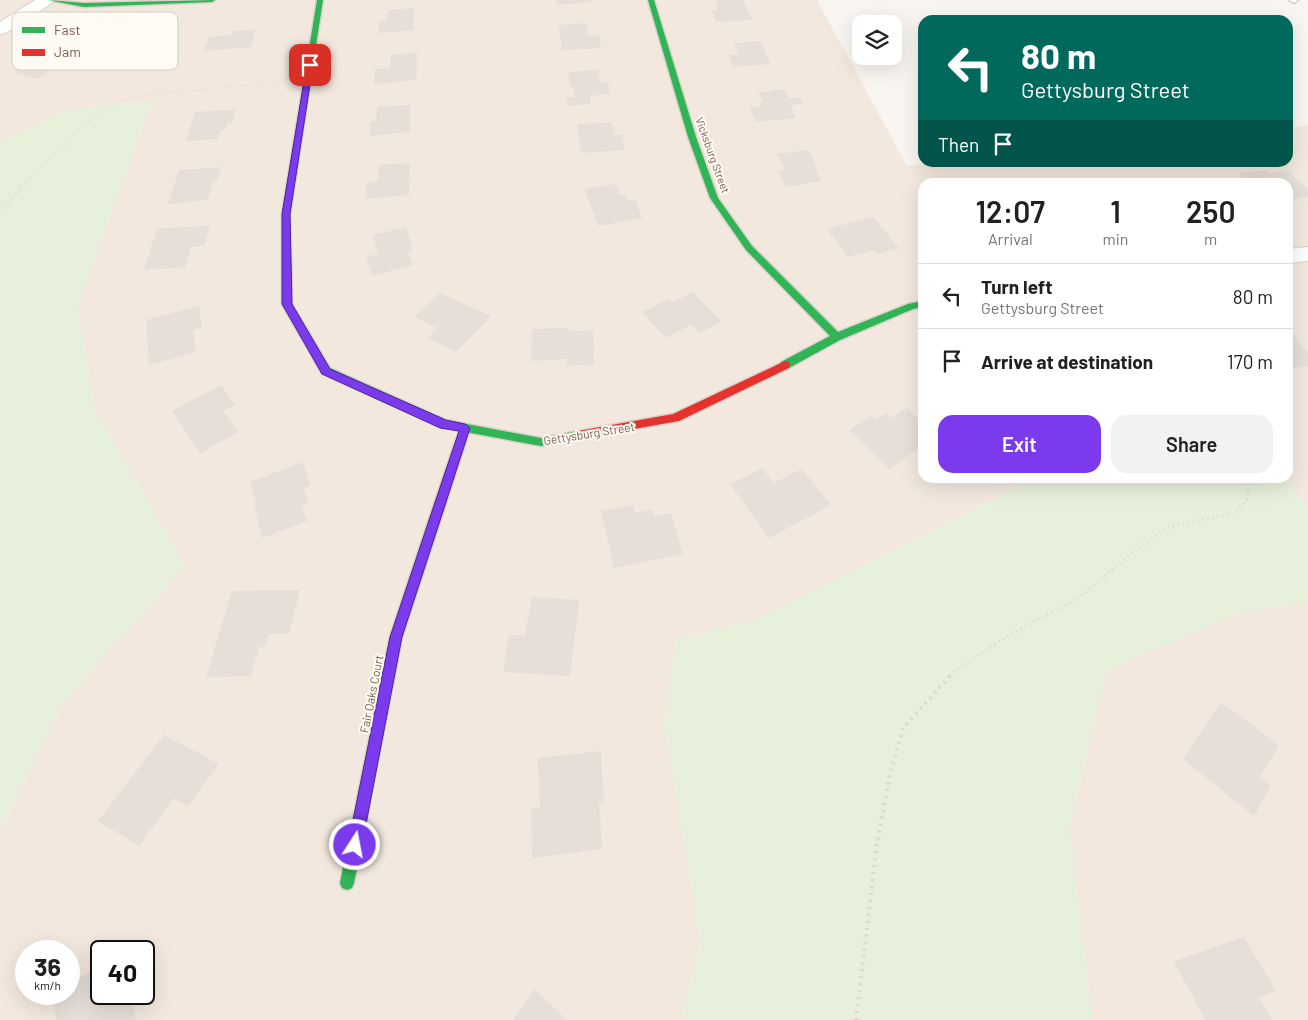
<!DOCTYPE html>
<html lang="en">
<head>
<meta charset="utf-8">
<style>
	:root { --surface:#fff; --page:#f2f2f2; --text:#202124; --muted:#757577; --line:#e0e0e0; --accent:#7c3aed }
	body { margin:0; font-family:Barlow,sans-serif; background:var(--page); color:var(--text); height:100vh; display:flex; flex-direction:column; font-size:19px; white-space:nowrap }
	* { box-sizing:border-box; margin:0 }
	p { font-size:16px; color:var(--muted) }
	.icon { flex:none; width:28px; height:28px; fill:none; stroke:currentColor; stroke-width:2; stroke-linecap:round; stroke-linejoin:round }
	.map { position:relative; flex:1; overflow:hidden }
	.panel { position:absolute; left:918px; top:178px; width:375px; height:305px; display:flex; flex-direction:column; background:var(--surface); border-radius:15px; box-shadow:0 5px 20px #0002 }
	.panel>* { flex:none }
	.banner { position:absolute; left:918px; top:15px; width:375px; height:152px; border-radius:15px; box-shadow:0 5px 20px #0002; background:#00695c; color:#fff; overflow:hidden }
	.buttons { position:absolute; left:852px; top:15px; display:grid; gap:10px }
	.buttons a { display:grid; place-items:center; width:50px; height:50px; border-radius:10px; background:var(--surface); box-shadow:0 5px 20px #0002; font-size:25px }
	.speed { position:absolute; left:15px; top:940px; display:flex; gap:10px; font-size:25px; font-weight:700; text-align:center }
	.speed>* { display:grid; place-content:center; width:65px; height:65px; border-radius:50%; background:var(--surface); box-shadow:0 5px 20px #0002; line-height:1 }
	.speed small { font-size:12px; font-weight:400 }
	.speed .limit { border:2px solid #111; border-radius:8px; background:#fff; color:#111 }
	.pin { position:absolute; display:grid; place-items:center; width:42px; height:42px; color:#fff; margin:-21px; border-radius:10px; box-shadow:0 2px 8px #0006 }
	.me { position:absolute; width:55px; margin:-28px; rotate:11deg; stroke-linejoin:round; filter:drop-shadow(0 0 4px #0008) }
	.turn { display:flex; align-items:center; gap:18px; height:105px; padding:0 20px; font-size:22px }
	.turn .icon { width:65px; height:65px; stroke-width:2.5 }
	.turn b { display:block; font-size:35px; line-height:42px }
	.then { display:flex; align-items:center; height:48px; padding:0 20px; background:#0003; gap:10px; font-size:19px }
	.eta { display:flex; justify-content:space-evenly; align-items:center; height:85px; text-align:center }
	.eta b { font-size:30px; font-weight:600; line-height:35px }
	.button { display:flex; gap:10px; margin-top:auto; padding:10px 20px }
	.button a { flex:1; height:58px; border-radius:15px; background:var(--accent); color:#fff; font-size:20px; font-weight:600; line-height:58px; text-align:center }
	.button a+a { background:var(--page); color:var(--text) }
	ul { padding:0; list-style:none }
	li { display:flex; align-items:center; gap:15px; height:65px; padding:0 20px; border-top:1px solid var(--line) }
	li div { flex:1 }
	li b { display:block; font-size:19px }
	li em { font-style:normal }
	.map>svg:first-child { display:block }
</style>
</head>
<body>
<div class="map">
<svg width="1308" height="1020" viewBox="0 0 1308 1020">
	<rect width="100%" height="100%" fill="#f9f5f0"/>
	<g fill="#f2e8de" fill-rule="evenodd">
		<path d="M 0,0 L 817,0 L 907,166 L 946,162 L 1288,162 L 1288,128 L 1308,125 L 1308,508 L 1285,478 L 1288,478 L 1288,182 L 922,182 L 922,478 L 1036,478 L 756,620 L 676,639 L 665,724 L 701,942 L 682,1020 L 0,1020 L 0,830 L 64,701 L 185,566 L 95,411 L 77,308 L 152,101 L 66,110 L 0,143 ZM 26,951 L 69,951 L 69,994 L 26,994 ZM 101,951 L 144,951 L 144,994 L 101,994 Z"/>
		<polygon points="1308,602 1308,1020 1092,1020 1069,830 1106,670 1234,614"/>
	</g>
	<g fill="#e7f0db">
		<polygon points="152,101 77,308 95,411 185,566 64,701 0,830 0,143 66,110"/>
		<polygon points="1036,478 1285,478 1308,508 1308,602 1234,614 1106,671 1069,830 1092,1020 682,1020 701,942 665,724 676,639 756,620"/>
	</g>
	<g fill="#e6ded7">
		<polygon points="556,0 592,0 592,2 557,5"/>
		<polygon points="717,0 743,0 752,20 716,22 712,11 718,11 716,5 719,5"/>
		<polygon points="414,8 413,30 378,33 379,21 387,20 388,10"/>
		<polygon points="586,23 588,36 599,35 601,48 562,50 559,25"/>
		<polygon points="255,30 251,47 204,51 209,37 231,35 232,31"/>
		<polygon points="761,41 770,64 733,67 729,55 738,55 734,43"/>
		<polygon points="42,45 74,53 38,79 14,73 31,61 22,59"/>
		<polygon points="417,53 416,80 374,84 375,69 390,68 391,55"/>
		<polygon points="598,70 601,83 608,82 610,94 590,96 591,104 567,106 566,98 575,97 573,87 570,87 568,72"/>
		<polygon points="785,89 789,98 800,97 803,104 791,105 796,118 755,122 750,108 761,106 759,102 763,101 759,92"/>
		<polygon points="410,105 410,132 370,136 371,122 376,121 377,107"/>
		<polygon points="236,109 232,123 227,123 225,130 220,130 218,139 186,141 195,112"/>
		<polygon points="612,122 614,135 622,135 625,150 581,153 577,124"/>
		<polygon points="808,150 817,167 814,168 821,181 786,187 778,171 786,170 777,154"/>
		<polygon points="410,163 409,195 365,199 367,182 378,181 379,165"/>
		<polygon points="221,167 217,181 213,181 208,200 168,204 179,170"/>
		<polygon points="1265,170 1269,173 1288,171 1308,190 1308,197 1291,199 1288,196 1288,182 1247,182 1238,173"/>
		<polygon points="1185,178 1188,182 1161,182 1161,181"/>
		<polygon points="616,184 620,195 625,194 628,201 635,200 642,218 598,226 585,189"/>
		<polygon points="873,217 899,248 877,254 874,250 848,257 827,229"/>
		<polygon points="210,225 204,246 191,247 185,267 144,270 157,229"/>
		<polygon points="406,227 413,250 408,252 413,265 372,276 366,257 378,254 373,235"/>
		<polygon points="693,292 722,322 700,333 691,325 666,338 642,312 668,299 672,303"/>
		<polygon points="440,293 491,316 456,352 428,338 437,328 414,317"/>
		<polygon points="199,306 202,328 193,330 196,352 149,365 146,320"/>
		<polygon points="567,328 568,331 593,330 594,365 567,366 567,359 531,361 532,329"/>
		<polygon points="1288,328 1308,353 1308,366 1288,369"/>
		<polygon points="221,385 235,405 223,411 238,432 200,453 172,411"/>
		<polygon points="907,408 922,423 922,446 889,469 849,430 872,415 876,419 887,413 891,418"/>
		<polygon points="303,462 310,485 304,488 308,503 302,506 307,521 262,538 254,504 256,503 250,482"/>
		<polygon points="762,468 774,483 802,469 831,505 769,538 730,484"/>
		<polygon points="633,505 635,513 652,509 654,516 671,513 683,554 614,568 601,511"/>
		<polygon points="300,590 289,634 269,634 265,647 259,647 251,676 206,677 232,591"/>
		<polygon points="532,597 579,600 570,676 503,672 509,635 525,636"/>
		<polygon points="1221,702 1279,745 1260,777 1271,785 1254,816 1183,759"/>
		<polygon points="164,735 219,764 188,806 174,798 139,846 98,821"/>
		<polygon points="601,751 604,803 599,803 602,849 532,858 531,809 540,808 538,758"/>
		<polygon points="1244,937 1276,991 1259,998 1272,1020 1205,1020 1174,961"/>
		<polygon points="101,965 101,994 142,994 142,997 132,1002 136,1020 56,1020 53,994 69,994 69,984"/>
		<polygon points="535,989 567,1020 513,1020"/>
	</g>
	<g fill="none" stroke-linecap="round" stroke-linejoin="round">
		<g stroke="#d7d1cb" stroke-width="3">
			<polygon id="lane" points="1289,0 1298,0 1294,3"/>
		</g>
		<g stroke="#d7d1cb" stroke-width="2">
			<g id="street">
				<polygon points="35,0 54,0 52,3 6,33 0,34 0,22"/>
				<polygon points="1308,247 1308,261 1288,263 1288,249"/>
			</g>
		</g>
		<g stroke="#d9d2cb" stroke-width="3">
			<g id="fast">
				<polygon points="47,0 84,3 215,0 212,2 84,7"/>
				<polygon points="317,0 323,0 290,214 292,304 330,368 446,420 541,438 578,431 582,432 583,435 582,438 541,446 444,428 322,374 282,304 282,214"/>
				<polygon points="648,0 654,0 696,137 718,198 752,246 838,332 908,304 922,301 922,307 913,309 840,340 789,368 781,368 780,365 781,362 830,336 746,250 710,198 688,137"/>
				<polygon points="434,517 438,518 440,522 402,637 354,883 352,888 347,890 342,888 340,883 390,637 428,522 430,518"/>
			</g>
		</g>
		<g stroke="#d9d2cb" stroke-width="3">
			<g id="jam">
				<polygon points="785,361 789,362 790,365 789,368 679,421 578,439 573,435 578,431 673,414"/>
				<polygon points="465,424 470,428 440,522 438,526 434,527 430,526 428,522 460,428"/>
			</g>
		</g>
		<path stroke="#dcd5d0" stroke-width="2" stroke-dasharray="0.5 2.5" stroke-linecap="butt" d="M 30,178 C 55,155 79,126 108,108 C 120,100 134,97 148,94 L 280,83"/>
		<polyline stroke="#dcd5d0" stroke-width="2.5" stroke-dasharray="1 3" stroke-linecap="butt" points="0,211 31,177"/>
		<path stroke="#dcd5d0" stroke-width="3" stroke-dasharray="1 4" stroke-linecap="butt" d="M 950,676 L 954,671 C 976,657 999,641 1022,628 C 1040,617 1062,609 1079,597 C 1107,576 1133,549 1163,531 C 1191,513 1259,527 1247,478"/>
		<polyline stroke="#dcd5d0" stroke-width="4" stroke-dasharray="2 5" stroke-linecap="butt" points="856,1020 877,844 890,774 903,728 951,675"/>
		<use href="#lane" fill="#fefefd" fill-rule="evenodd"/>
		<use href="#street" fill="#fefefd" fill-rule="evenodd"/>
		<use href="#fast" fill="#30b455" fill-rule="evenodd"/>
		<use href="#jam" fill="#e5322d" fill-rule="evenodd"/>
	</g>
	<polygon fill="#7c3aed" stroke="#51269a" points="307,63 313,65 290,214 292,304 330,369 446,420 465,424 470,428 402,637 362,845 360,850 355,853 350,850 348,845 390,637 459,431 440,428 322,374 282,304 282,214"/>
	<g text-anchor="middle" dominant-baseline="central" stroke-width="4" stroke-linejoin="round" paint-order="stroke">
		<g font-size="11" fill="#7a5c4d" stroke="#fffaf3">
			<text transform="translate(713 155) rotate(70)">Vicksburg Street</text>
		</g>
		<g font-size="12" fill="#7a5c4d" stroke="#fffaf3">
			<text transform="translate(589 433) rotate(-9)">Gettysburg Street</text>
			<text transform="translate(371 694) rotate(-79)">Fair Oaks Court</text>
		</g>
	</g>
	<rect x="12" y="12" width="166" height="58" rx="8" fill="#fffaf3" stroke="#d7cbc1" stroke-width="1"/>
	<rect x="22" y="27" width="23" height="6" fill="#30b455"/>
	<rect x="22" y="49" width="23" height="7" fill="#e5322d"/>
	<g font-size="14" fill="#7a5c4d">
		<text x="54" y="35">Fast</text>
		<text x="54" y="57">Jam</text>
	</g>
</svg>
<div class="buttons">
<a><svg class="icon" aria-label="layers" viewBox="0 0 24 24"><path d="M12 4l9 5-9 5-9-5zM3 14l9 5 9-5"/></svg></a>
</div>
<div class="speed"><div>36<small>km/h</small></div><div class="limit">40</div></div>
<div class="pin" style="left:310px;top:65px;background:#d93025"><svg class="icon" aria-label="arrive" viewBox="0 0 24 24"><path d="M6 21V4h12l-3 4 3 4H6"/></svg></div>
<svg class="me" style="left:355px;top:845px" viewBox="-20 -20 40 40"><circle r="17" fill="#7c3aed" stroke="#fff" stroke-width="3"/><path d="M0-11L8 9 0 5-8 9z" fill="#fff"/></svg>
<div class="banner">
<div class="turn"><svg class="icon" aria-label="left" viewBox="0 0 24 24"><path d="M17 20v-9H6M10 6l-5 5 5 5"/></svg><div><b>80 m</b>Gettysburg Street</div></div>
<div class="then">Then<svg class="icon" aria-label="arrive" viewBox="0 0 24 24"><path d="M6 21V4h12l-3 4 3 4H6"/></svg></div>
</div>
<section class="panel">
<div class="eta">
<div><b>12:07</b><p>Arrival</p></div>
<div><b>1</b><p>min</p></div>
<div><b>250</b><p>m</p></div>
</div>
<ul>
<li><svg class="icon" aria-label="left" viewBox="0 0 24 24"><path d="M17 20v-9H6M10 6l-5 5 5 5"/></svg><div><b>Turn left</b><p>Gettysburg Street</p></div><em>80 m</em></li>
<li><svg class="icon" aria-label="arrive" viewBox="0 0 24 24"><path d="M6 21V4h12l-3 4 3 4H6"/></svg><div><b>Arrive at destination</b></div><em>170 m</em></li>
</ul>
<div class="button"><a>Exit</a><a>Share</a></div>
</section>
</div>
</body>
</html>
